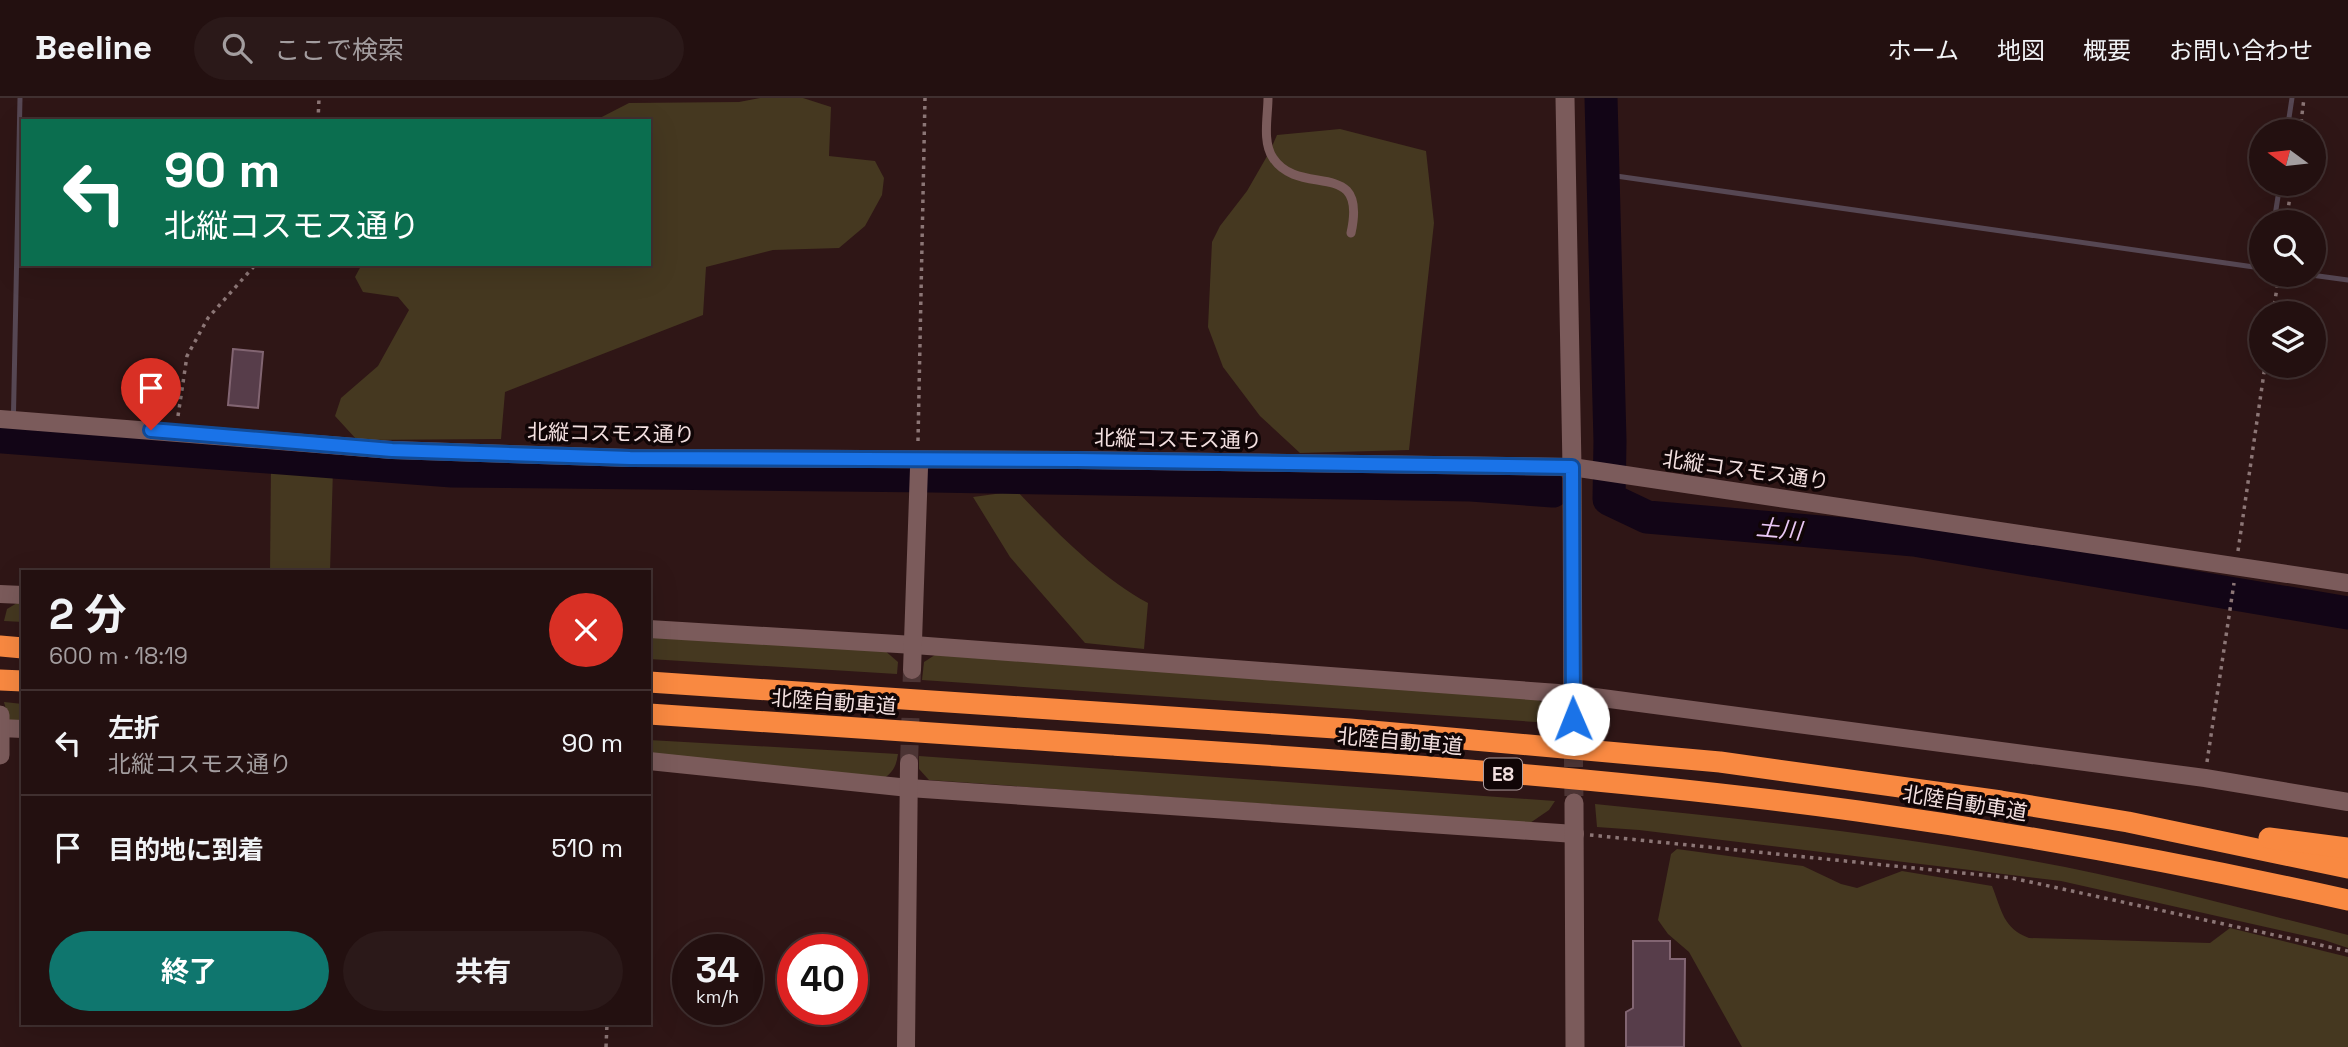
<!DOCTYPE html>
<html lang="ja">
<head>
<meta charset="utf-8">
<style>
	:root { --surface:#231010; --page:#2b1919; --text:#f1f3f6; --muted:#a39d9f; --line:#403030; --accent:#0f766e }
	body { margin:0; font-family:"Space Grotesk","Noto Sans JP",sans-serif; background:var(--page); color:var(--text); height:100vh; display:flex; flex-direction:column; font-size:26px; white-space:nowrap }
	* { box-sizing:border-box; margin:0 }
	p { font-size:23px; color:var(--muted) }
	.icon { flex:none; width:38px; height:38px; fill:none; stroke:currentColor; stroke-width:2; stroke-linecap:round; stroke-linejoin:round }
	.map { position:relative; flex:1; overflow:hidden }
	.sheet { position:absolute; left:21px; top:472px; width:630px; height:455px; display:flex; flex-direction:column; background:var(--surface); border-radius:0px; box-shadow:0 7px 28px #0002,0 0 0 2px var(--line) }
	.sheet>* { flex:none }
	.top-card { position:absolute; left:21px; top:21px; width:630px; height:147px; border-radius:0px; box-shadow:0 7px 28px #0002,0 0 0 2px var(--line); background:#0b6e4f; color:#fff; overflow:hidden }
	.needle { width:46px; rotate:285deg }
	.buttons { position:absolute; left:2249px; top:21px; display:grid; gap:14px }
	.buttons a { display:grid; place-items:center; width:77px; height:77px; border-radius:50%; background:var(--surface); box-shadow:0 7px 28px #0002,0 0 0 2px var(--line); font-size:35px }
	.speed { position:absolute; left:672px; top:836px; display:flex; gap:14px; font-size:35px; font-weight:700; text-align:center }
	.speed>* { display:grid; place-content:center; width:91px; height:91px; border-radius:50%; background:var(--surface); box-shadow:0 7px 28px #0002,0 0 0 2px var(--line); line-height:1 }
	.speed small { font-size:18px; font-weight:400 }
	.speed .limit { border:10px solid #d22; background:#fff; color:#111 }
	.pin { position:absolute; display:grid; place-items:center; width:60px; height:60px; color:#fff; margin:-72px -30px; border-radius:50% 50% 50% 0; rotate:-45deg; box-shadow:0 0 7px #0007 }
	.pin .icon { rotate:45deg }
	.me { position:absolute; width:77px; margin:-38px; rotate:359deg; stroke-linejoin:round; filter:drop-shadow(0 0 5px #0008) }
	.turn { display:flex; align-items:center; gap:24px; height:147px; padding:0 28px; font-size:32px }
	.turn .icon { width:91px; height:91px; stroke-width:2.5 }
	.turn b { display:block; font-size:49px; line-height:60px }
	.round { display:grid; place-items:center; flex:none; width:74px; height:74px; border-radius:37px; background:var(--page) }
	.head { display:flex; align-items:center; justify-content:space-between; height:119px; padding:0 28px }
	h1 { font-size:42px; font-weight:700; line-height:52px }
	.button { display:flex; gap:14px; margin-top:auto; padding:14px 28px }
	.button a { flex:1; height:80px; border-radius:42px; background:var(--accent); color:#fff; font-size:28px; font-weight:700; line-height:80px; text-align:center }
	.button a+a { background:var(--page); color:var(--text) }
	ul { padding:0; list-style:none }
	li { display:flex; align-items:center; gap:21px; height:105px; padding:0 28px; border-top:2px solid var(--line) }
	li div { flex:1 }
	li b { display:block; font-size:26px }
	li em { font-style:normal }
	header { display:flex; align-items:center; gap:42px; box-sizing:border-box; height:98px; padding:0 35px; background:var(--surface); border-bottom:2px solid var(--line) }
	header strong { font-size:33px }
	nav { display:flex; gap:38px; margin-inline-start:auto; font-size:24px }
	.search { width:490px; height:63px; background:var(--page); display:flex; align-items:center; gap:18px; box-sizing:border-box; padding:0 24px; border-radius:38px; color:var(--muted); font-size:26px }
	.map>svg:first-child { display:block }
</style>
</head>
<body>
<header>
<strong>Beeline</strong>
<div class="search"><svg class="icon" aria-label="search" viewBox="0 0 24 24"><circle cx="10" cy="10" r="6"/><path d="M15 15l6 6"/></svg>ここで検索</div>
<nav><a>ホーム</a><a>地図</a><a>概要</a><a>お問い合わせ</a></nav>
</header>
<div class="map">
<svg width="2348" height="949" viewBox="0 0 2348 949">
	<rect width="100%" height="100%" fill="#2f1616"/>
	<g fill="#453820">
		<polygon points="760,0 803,0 831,9 829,58 875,63 884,80 882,97 865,128 839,150 773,152 706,169 703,217 505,294 501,341 357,342 335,318 341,300 378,268 409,212 398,199 363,194 355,179 362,166 649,166 649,23 594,23 629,5 739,4"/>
		<polygon points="1340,31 1426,53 1434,125 1409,352 1300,355 1260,318 1223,269 1208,229 1212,144 1220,128 1247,93 1270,53 1277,37"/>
		<polygon points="271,368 333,371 330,474 270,474"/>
		<path d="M 1017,393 C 1055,433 1100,479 1148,505 L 1144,551 L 1085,545 L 1010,459 L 973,399 Z"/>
		<polygon points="17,505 23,505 23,524 4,523 7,511"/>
		<polygon points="649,539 883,551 898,564 897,576 649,561"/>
		<polygon points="938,555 1531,597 1550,610 1551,625 922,582 924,564"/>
		<polygon points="4,604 23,606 23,632 9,623"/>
		<path d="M 649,642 L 898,656 C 896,669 893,674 883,681 L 649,668 Z"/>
		<polygon points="919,658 1555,703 1549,712 1530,725 929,682 919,671"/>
		<path d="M 1595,706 C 1742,721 1888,736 2033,763 C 2139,782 2243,811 2348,837 L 2348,850 L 2324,842 L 2061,783 L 1639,732 L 1597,729 Z"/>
		<path d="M 1677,751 L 1803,768 L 1841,786 L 1857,790 L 1902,773 L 1992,788 C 2002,813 2003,830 2029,840 L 2210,845 L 2230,830 L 2348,859 L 2348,949 L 1742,949 L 1689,854 L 1668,836 L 1658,822 L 1671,756 Z"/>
	</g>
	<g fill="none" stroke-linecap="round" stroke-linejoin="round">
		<g stroke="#564753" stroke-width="5">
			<polyline points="2287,33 2292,0"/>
			<polyline points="1602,76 2261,170"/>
			<polyline points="2274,124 2280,86"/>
			<polyline points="2311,177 2348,182"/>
			<polyline points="13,339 20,0"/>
		</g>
		<g stroke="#120516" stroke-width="33">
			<polyline points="1601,0 1610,343 1609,401 1647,419 1914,442 2348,515"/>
			<polyline points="3,339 452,373 933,378 1471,387 1553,393"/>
		</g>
	</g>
	<g fill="#573d4a" stroke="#826572" stroke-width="2">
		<polygon points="233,251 263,254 258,310 228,307"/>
		<polygon points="1633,843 1670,843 1670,861 1685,861 1684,949 1626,949 1626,914 1633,910"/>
	</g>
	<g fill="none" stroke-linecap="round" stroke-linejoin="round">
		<polyline stroke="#4c3434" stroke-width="18" stroke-dasharray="18 9" stroke-linecap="butt" points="909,665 912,572"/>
		<polyline stroke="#4c3434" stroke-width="19" stroke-dasharray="19 10" stroke-linecap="butt" points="1573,621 1574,705"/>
		<g stroke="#8c7676" stroke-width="3.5" stroke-dasharray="3.5 5" stroke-linecap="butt">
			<polyline points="318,23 319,0"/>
			<polyline points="2300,33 2304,0"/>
			<polyline points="2286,124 2292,86"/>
			<polyline points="2273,215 2279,177"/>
			<polyline points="178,318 187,258 208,220 256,166"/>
			<polyline points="918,343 925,0"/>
			<polyline points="2238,453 2265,268"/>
			<polyline points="2207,664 2234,485"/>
			<polyline points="1590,737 2012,780 2348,853"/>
			<polyline points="606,949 607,926"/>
		</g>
		<path stroke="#7b5b5b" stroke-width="9" d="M 1268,0 C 1268,18 1262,44 1273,60 C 1300,101 1368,58 1351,135"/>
		<g stroke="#7b5b5b" stroke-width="18">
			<polyline points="0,321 392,352 630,360 1077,362 1572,369 2348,485"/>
			<polyline points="0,496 23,497"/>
			<polyline points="649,531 914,547 1572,596 2205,680 2348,704"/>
			<polyline points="912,572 919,370"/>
			<polyline points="0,630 23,631"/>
			<polyline points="649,663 909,690 1575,736"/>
			<polyline points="906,949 909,665"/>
		</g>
		<g stroke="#7b5b5b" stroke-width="19">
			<polyline points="1565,0 1572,369 1573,621"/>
			<polyline points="0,617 0,657"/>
			<polyline points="1574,705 1575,949"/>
		</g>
		<g stroke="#f98941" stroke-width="21">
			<polyline points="0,548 23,550"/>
			<polyline points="0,582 23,583"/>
			<polyline points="649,584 1350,631 1720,664 2001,703 2128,724 2348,770"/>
			<path d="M 649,616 C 804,626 958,638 1112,647 C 1361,663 1611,679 1858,713 C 2022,736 2186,766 2348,802"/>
			<polyline points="2269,740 2348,750"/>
		</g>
	</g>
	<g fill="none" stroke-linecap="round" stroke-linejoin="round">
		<g stroke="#114b97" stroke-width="18">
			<polyline id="route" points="151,332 392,352 630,360 1077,362 1572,369 1573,621"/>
		</g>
		<use href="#route" stroke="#1a73e8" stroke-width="12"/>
	</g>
	<g text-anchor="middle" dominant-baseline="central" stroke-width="7" stroke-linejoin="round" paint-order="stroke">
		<rect fill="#100506" stroke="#af9e9f" stroke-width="2" x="1484" y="660.5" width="38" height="31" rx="5"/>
		<g font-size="19" font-weight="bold" fill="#f3e0e0">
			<text x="1503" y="676">E8</text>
		</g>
		<g font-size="21" fill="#f3e0e0" stroke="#100506">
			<text transform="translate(611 335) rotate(1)">北縦コスモス通り</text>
			<text transform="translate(1178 341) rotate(1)">北縦コスモス通り</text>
			<text transform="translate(1746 372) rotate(8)">北縦コスモス通り</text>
			<text transform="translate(834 604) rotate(4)">北陸自動車道</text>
			<text transform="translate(1400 643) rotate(5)">北陸自動車道</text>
			<text transform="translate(1965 705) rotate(9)">北陸自動車道</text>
		</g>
		<g font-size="23" font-style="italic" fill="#eac8f5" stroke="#100506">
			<text transform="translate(1779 431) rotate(5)">土川</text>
		</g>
	</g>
</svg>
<div class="buttons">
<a><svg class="needle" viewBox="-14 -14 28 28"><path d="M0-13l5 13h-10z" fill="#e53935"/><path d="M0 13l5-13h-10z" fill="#a39d9f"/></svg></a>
<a><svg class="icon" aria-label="search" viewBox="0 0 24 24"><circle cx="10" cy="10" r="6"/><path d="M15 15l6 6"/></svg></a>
<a><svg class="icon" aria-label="layers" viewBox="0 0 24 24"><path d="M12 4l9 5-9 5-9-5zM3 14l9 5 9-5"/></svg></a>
</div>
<div class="speed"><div>34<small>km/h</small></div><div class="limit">40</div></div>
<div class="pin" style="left:151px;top:332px;background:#d93025"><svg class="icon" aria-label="arrive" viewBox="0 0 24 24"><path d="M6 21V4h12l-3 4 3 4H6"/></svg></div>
<svg class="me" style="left:1573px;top:621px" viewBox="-20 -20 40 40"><circle r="19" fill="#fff"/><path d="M0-13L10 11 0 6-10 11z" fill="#1a73e8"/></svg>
<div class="top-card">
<div class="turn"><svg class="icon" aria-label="left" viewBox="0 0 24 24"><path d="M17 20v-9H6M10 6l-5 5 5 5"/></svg><div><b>90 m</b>北縦コスモス通り</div></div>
</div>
<section class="sheet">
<div class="head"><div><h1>2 分</h1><p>600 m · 18:19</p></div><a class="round" style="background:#d93025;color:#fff"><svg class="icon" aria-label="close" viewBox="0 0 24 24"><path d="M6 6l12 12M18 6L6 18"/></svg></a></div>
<ul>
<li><svg class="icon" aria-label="left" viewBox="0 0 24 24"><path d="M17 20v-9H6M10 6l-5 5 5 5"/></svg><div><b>左折</b><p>北縦コスモス通り</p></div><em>90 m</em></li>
<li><svg class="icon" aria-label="arrive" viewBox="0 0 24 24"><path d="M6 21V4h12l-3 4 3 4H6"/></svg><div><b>目的地に到着</b></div><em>510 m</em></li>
</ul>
<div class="button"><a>終了</a><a>共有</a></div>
</section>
</div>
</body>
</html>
